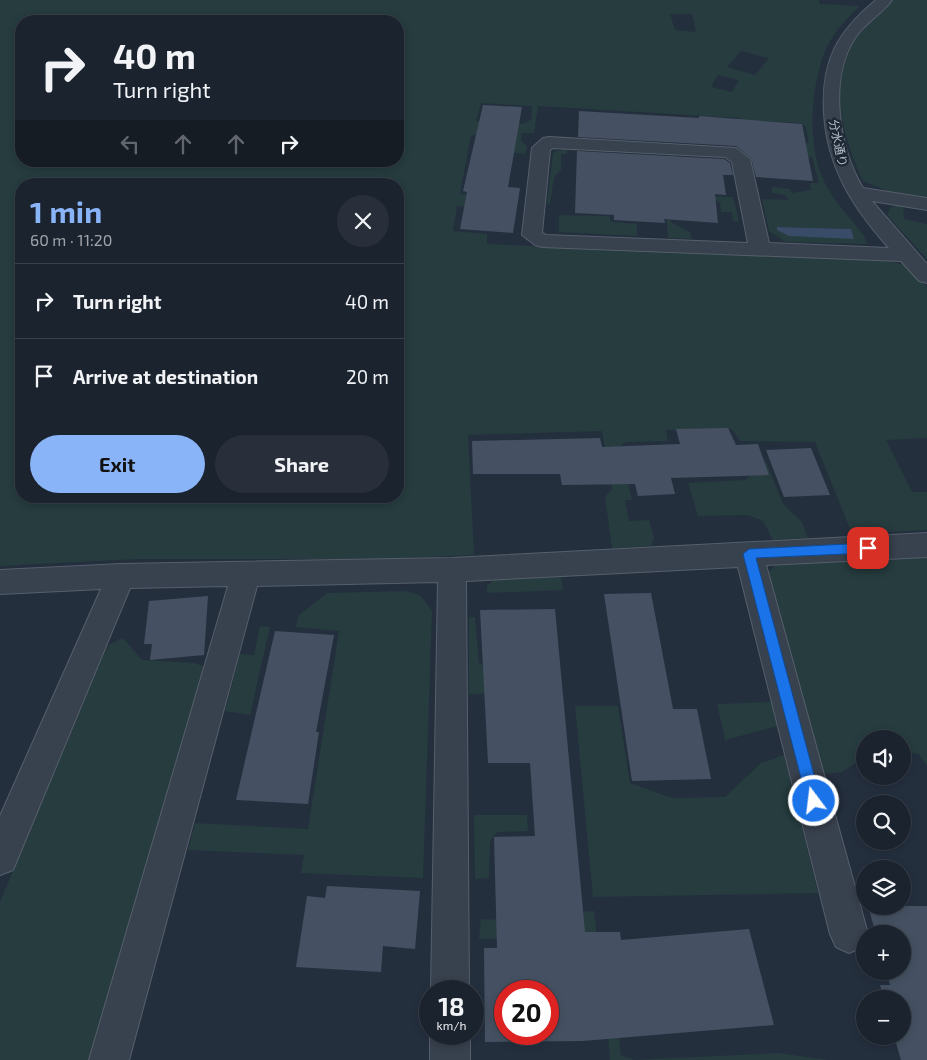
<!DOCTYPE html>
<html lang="en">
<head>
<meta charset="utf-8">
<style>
	:root { --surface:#1b232e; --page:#282f3a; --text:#f1f3f6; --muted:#a0a4aa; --line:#39404a; --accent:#8ab4f8 }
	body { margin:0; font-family:"Exo 2","Noto Sans JP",sans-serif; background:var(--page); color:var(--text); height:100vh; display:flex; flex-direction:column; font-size:19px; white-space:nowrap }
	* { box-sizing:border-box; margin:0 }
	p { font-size:16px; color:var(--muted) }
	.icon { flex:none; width:28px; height:28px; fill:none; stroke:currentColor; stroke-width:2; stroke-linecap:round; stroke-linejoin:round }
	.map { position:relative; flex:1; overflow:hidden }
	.details { position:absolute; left:15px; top:178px; width:389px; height:325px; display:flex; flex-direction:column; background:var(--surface); border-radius:20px; box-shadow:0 2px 8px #0003,0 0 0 1px var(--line) }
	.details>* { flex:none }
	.top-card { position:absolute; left:15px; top:15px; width:389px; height:152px; border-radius:20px; box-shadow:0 2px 8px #0003,0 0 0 1px var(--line); background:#1b232e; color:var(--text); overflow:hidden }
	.fabs { position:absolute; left:856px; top:730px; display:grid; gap:10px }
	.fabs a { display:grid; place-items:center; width:55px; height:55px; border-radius:50%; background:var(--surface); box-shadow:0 2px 8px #0003,0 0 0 1px var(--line); font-size:25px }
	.speed { position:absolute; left:419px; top:980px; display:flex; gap:10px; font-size:25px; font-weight:700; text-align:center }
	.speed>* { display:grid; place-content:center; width:65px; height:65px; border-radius:50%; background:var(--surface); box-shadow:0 2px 8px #0003,0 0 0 1px var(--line); line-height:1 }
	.speed small { font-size:12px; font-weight:400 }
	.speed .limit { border:8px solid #d22; background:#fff; color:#111 }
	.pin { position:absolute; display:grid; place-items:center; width:42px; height:42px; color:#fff; margin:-21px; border-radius:10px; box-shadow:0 2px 8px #0006 }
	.me { position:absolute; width:55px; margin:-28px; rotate:345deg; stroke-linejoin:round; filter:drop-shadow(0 0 4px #0008) }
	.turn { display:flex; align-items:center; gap:18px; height:105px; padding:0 15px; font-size:22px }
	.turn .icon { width:65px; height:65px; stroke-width:2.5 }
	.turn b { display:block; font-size:35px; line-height:42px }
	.lanes { display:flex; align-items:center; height:48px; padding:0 15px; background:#0003; justify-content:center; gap:25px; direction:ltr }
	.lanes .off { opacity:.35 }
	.round { display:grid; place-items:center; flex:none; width:52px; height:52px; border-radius:26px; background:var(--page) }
	.overview { display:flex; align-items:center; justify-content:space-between; height:85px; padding:0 15px }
	h1 { font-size:30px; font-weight:700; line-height:38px; color:var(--accent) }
	.action { display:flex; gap:10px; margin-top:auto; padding:10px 15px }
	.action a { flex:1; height:58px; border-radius:30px; background:var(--accent); color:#111; font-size:20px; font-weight:700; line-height:58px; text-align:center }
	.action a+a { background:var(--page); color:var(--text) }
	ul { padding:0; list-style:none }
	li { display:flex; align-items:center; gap:15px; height:75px; padding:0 15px; border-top:1px solid var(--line) }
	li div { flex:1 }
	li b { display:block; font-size:19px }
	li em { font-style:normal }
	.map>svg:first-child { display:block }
</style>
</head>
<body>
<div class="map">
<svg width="927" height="1060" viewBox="0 0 927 1060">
	<rect width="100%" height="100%" fill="#242f3e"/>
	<g fill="#263c3f" fill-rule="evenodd">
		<path d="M 0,0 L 819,0 L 820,4 L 860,6 C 847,19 835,30 827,47 C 811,80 807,143 822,177 C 831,199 850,217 864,236 L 867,244 L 786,242 L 769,231 L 762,199 L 788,200 L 785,195 L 772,193 L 772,187 L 790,189 L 792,193 L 811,190 L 810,183 L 819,183 L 812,157 L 797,156 L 803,145 L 809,142 L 806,127 L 801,123 L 763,121 L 743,146 L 740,118 L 538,106 L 534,133 L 522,133 L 521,141 L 527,146 L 525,154 L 513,153 L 510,138 L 471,135 L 460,194 L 493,196 L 492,207 L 457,206 L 453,231 L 487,234 L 487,244 L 885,261 L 905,265 L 927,287 L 927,438 L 886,440 L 912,492 L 927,492 L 927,530 L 852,534 L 815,442 L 740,441 L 732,429 L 666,430 L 668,441 L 626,442 L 619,447 L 632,500 L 625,500 L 629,521 L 649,520 L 654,537 L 651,546 L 612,548 L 605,497 L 612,489 L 602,431 L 468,435 L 474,555 L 379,559 L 136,559 L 0,566 ZM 670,14 L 692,14 L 696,32 L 675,30 ZM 21,21 L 398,21 L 398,161 L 21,161 ZM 741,51 L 768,58 L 768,59 L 755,75 L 727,67 ZM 718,75 L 739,80 L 732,92 L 711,87 ZM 481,103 L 532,106 L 531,120 L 522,124 L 476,121 ZM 21,184 L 398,184 L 398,496 L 21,496 ZM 777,227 L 851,229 L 854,239 Z"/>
		<path d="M 892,0 L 927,0 L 927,197 L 888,191 L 863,181 C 843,138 827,82 854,38 C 863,23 880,11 892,0 Z"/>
		<polygon points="558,150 567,150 566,154 561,154 561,170 554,177 550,204 547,204 553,153"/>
		<path d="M 668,154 L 675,155 C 680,202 692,195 733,197 L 739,221 L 733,221 L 732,212 L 721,212 L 720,203 L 715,200 L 624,193 L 624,182 L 670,185 Z"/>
		<polygon points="903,204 904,219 927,224 927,259 887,215 891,207"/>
		<polygon points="666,214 672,223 690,232 692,239 668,238"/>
		<polygon points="559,215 609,216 611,222 637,224 637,236 559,232"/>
		<polygon points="766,462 783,504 802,522 808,538 773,540 763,521 748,515 698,516 688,483 745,480 750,476 745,463"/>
		<polygon points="927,557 927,766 919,754 903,751 902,739 865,739 865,757 842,772 825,774 794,749 763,578 776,565"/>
		<polygon points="561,577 563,590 487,593 487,586 495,579"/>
		<polygon points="407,591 421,596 432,611 423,878 301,873 304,855 188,850 195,823 308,829 339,631 296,627 298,616 327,593"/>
		<polygon points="475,617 479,663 549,693 469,694 469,618"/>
		<polygon points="260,626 270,627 250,715 225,711 240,654 254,655"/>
		<polygon points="123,638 142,660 194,663 206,667 90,1060 0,1060 0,902 105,651 110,644"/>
		<polygon points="772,702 777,726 725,740 717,704"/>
		<polygon points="575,706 618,706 630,783 672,798 725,797 761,763 784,755 818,893 593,897"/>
		<polygon points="474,815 527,815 528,831 497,832 490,841 489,878 475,879"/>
		<polygon points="594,911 597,938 479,939 481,919 532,921 537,913"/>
		<polygon points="611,964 621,1055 635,1060 778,1053 828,1060 610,1060 602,965"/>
	</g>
	<polygon fill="#394c67" points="777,227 851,229 854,239 789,236 777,230"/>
	<g fill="#455162" fill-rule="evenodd">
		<polygon points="483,105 522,107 508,187 520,188 513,233 460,229 467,192 463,191"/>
		<polygon points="579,111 699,118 699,116 802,124 813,181 756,177 751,158 736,146 578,137"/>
		<polygon points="577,151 724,159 730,163 733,175 723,175 726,195 715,194 718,223 664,219 665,223 614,220 614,215 575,213"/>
		<polygon points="728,428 736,445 758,444 769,475 671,478 675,494 638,496 635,484 562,485 560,474 473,474 472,441 600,438 602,447 680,444 676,429"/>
		<polygon points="811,448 830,495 784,497 766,450"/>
		<polygon points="651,593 673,709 697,709 711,779 632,781 604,594"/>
		<polygon points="208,596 204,655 150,660 152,644 144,644 149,601"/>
		<path d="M 555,609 L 585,932 L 620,932 L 621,940 L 749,929 L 774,1025 L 583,1041 L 485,1042 L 484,948 L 497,948 L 494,837 L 535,836 L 530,763 L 488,763 L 480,610 ZM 505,991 L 548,991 L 548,1034 L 505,1034 Z"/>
		<polygon points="275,631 334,635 316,732 319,732 308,804 236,800"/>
		<polygon points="327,886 420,891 415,949 383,946 381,972 296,967 307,896 325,898"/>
		<polygon points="868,906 927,906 927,1060 901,1060 894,1036 902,1036 902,999 884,999 880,985 890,985 886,971 902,971 902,934 876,934"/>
	</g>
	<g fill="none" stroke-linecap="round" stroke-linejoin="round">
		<g stroke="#565f6c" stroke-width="2">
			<g id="minor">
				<path d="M 876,0 L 892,0 C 882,14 865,23 855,38 C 828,79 839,148 863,188 L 927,198 L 927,210 L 872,201 L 927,264 L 927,283 L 919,281 L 901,261 L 542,247 L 535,245 L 522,235 L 532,148 L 543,138 L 549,137 L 736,148 L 750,159 L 769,243 L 889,248 C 853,208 827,167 824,113 C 821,61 837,32 876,0 ZM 553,148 L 725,157 L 732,162 L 748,243 L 546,235 L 542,233 L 550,150 Z"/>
				<polygon points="927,533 927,557 766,565 868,934 865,934 862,947 849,953 836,947 830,934 738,567 466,581 469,991 431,991 438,582 257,586 129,1060 89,1060 228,586 130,588 13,870 0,875 0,816 101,589 0,594 0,570 121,564 452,558"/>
				<rect x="430" y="1034" width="40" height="26"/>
			</g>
		</g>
		<use href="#minor" fill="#38414e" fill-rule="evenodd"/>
	</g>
	<polygon fill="#1a73e8" stroke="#114b97" points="868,543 874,548 868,553 756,558 821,801 819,806 814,808 809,806 807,801 743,554 749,549"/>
	<g text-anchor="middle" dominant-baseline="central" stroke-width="4.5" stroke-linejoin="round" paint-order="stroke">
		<g font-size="12" fill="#b4bcc9" stroke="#1d2633">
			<text transform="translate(839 143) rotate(78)">分水通り</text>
		</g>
	</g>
</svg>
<div class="fabs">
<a><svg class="icon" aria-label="sound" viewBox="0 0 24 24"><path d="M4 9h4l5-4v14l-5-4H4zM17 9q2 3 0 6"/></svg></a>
<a><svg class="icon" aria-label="search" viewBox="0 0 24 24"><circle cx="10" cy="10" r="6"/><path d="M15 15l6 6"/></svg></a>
<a><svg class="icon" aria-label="layers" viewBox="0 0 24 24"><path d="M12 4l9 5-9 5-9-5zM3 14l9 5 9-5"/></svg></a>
<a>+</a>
<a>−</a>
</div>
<div class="speed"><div>18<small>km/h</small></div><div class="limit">20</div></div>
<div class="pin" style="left:868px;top:548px;background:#d93025"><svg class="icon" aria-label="arrive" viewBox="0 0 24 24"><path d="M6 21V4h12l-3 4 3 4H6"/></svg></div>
<svg class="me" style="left:814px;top:801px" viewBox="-20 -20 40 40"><circle r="17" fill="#1a73e8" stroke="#fff" stroke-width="3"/><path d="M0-11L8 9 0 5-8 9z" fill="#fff"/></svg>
<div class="top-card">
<div class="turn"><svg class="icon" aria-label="right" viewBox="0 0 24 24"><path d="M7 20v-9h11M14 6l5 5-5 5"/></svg><div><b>40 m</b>Turn right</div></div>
<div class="lanes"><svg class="icon off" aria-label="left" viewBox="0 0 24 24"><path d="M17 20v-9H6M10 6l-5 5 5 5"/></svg><svg class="icon off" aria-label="ahead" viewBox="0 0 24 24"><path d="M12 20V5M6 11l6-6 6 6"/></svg><svg class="icon off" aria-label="ahead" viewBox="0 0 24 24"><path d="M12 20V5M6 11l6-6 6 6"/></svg><svg class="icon" aria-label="right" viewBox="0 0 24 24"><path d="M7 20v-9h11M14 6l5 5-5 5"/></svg></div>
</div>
<section class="details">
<div class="overview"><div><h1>1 min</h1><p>60 m · 11:20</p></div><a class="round"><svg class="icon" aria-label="close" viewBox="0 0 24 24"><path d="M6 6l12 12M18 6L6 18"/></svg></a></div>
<ul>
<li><svg class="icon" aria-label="right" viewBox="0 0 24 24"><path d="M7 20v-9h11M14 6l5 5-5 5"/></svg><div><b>Turn right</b></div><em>40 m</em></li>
<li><svg class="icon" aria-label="arrive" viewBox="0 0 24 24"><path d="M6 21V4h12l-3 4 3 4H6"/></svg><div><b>Arrive at destination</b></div><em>20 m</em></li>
</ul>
<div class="action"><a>Exit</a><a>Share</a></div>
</section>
</div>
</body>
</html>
